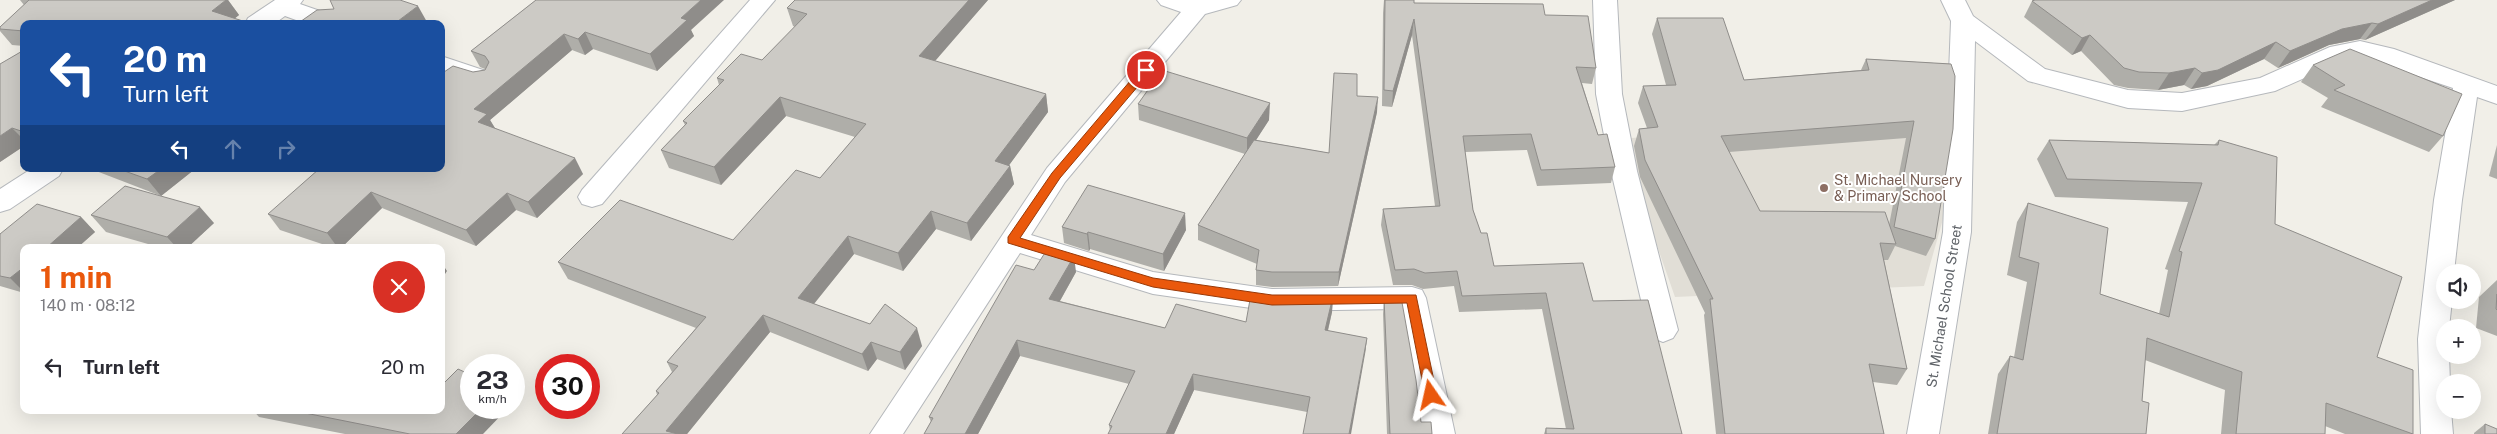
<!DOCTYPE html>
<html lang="en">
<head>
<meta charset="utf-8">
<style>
	:root { --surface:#fff; --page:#f7f7f7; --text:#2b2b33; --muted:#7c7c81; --accent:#ea580c }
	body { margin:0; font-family:"Public Sans",sans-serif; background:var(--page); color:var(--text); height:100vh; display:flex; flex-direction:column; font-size:19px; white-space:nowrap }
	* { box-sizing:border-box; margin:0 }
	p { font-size:16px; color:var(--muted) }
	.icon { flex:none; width:28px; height:28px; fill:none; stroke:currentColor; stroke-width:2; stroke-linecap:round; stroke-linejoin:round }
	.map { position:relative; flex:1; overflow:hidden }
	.sheet { position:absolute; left:20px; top:244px; width:425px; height:170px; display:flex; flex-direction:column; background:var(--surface); border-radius:10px; box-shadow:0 5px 20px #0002 }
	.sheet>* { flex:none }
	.banner { position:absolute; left:20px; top:20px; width:425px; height:152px; border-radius:10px; box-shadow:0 5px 20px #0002; background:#1a4fa0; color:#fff; overflow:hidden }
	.controls { position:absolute; left:2436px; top:264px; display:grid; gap:10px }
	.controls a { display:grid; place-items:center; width:45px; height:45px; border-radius:50%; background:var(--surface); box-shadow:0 5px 20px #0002; font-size:25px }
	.speed { position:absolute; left:460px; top:354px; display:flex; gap:10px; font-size:25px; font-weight:700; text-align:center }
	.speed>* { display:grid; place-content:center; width:65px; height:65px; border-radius:50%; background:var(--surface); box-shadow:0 5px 20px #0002; line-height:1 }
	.speed small { font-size:12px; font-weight:400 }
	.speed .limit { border:8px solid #d22; background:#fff; color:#111 }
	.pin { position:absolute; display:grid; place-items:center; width:42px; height:42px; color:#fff; margin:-21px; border:2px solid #fff; border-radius:50%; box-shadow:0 1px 5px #0007 }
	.me { position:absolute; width:55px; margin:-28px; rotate:349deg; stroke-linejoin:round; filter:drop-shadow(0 0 4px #0008) }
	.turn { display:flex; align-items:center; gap:18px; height:105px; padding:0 20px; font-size:22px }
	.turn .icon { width:65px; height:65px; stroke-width:2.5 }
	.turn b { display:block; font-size:35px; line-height:42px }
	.lanes { display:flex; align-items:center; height:48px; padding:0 20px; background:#0003; justify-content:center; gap:25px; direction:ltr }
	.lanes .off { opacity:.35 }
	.round { display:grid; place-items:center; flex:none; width:52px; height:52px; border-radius:26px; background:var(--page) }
	.headline { display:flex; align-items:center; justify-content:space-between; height:85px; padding:0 20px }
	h1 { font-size:30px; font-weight:700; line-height:38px; color:var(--accent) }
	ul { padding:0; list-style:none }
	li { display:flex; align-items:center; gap:15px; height:75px; padding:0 20px }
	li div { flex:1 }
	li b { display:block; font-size:19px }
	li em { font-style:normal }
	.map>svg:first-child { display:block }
</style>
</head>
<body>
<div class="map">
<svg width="2497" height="434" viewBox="0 0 2497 434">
	<rect width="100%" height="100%" fill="#f1efe8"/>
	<polygon fill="#e1ded6" points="1913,120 1945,143 1943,219 1924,286 1675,297 1641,200 1631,138"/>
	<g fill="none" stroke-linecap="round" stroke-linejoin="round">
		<g stroke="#b5b8bc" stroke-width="2">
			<g id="street">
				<polygon points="275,0 303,0 300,4 340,18 343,24 307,24 285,16 274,24 245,24 248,18"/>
				<polygon points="750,0 775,0 602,204 592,207 582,204 578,197 582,190"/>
				<polygon points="1157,0 1241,0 1237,5 1205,14 1065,182 1031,235 1153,272 1272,289 1412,287 1422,290 1426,298 1455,434 1423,434 1400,309 1272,311 1153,294 1020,253 903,434 870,434 1047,168 1181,12 1161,5"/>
				<polygon points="1593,0 1617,0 1622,94 1637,171 1678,330 1673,338 1663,342 1653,338 1648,330 1611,171 1596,94"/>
				<polygon points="1941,0 1965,0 1973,16 2045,69 2128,90 2182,93 2260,78 2330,47 2360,41 2394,49 2497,86 2497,104 2477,97 2462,200 2454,272 2445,272 2445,300 2452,300 2449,328 2445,328 2445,355 2449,355 2450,382 2445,382 2445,410 2451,410 2453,434 2421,434 2418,339 2434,200 2453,88 2360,57 2345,60 2275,91 2182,111 2128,108 2028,81 1975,41 1971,232 1939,434 1907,434 1943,232 1951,21"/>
				<polygon points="441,56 492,73 496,79 492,85 483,87 441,73"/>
				<polygon points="31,169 63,169 59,176 10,209 0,212 0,189"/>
			</g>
		</g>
		<use href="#street" fill="#fff" fill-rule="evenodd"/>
	</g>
	<g fill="#afaea9" fill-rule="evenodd">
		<polygon points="20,0 228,0 239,15 235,18 24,24 24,46 12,45 0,31 0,27 24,5"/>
		<polygon points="536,0 691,30 694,36 657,71 593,49 585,55 572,50 490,120 495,128 583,174 537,218 516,210 476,246 382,208 341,248 334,248 280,230 268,214 473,72 485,70 485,69 480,67 471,51"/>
		<polygon points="795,0 988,0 934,61 1046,94 1048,112 1009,165 1010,166 1014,184 971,241 936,229 903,271 854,254 814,304 922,346 905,370 877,359 868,371 770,332 687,434 622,434 657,395 656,391 672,372 667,362 696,328 568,279 558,262 733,240 820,178 855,137 786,116 721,185 669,168 661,150 685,125 683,121 719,85 717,78 762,60 795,27 793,26 787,8"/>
		<polygon points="1384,0 1545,15 1596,68 1592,84 1582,83 1598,135 1615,167 1611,183 1537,186 1527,150 1465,152 1473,210 1481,233 1494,266 1593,301 1682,434 1544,434 1546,428 1566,429 1542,309 1459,312 1454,286 1423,289 1412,285 1393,285 1381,225 1383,209 1435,206 1412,35 1392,107 1382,106 1383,13"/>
		<polygon points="2035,0 2455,0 2365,40 2360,39 2329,45 2278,68 2264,59 2207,86 2191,89 2184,85 2158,90 2128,88 2114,85 2081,51 2072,55 2024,17 2032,1"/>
		<path d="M 1657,18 L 1744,80 L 1861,70 L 1866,59 L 1951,64 L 1935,239 L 1926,256 L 1895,246 L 1888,260 L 1884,260 L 1907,369 L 1897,385 L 1873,382 L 1884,434 L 1716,434 L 1704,315 L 1705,313 L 1640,177 L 1634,146 L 1639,129 L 1647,128 L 1638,103 L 1643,86 L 1666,85 L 1652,34 ZM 1906,138 L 1889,225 L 1760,211 L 1729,152 Z"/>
		<polygon points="24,50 24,146 0,162"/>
		<polygon points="2313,65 2443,136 2429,152 2321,107 2328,98 2301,82"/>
		<polygon points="1357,96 1377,112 1338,286 1272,287 1256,285 1256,270 1257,264 1198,240 1198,225 1245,154 1139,120 1138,104 1269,120 1256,140 1329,153"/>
		<polygon points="2049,140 2214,145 2219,140 2275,224 2377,357 2413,434 2345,434 2325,426 2325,434 2221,434 2225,390 2145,360 2142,401 2146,434 1988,434 1998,374 2010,356 2014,357 2027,282 2007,275 2017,222 2028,203 2100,294 2159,314 2168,270 2165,269 2188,202 2055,197 2037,159"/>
		<polygon points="2497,145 2497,179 2489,176"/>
		<polygon points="91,169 195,169 161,196"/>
		<polygon points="246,169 258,169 254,172"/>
		<polygon points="91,215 214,223 187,248 162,248 106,232"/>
		<polygon points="81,217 95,232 77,248 24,248 24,293 0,286 0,234"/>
		<polygon points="1062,227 1186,230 1164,271 1090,249 1089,251 1064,243"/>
		<polygon points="1034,270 1076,272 1060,301 1165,328 1246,322 1272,297 1333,296 1332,312 1328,331 1367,338 1365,354 1307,412 1194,390 1174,434 1108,434 1110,431 1109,425 1129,384 1020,356 978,434 924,434 931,422 929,417"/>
		<polygon points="2497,280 2497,336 2476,328 2479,297"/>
		<polygon points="1384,298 1421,422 1432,434 1387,434 1383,314"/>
		<polygon points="253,410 441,410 483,434 345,434 259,417"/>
		<polygon points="2485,424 2497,434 2474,434 2474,433"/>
	</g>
	<g fill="#8f8d8a">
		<polygon points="226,0 228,0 239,15 228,24 212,11"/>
		<polygon points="701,0 724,0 691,30 694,36 657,71 650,54 681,18"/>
		<polygon points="969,0 988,0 923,75 919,56"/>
		<polygon points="2432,0 2455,0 2365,40 2378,24"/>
		<polygon points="418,6 427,22 425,24 394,24"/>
		<polygon points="1414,19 1412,35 1392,107 1393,91"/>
		<polygon points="2372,23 2360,39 2329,45 2278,68 2290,51 2342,29"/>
		<polygon points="585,32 593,49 585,55 578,39"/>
		<polygon points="564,34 572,50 490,120 496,130 478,122 474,109"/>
		<polygon points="2090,35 2081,51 2072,55 2082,38"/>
		<polygon points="2276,42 2264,59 2207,86 2191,89 2202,73"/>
		<polygon points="2195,68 2184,85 2158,90 2169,73"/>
		<polygon points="1046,94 1048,112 999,179 995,161"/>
		<polygon points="780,97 786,116 721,185 714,167"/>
		<polygon points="1378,97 1377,112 1338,286 1339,272"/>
		<polygon points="1270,103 1269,120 1247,154 1247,138"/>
		<polygon points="12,128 24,140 24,146 0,162 0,136"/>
		<polygon points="575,158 583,174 537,218 528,202"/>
		<polygon points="1010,166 1014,184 971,241 967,223"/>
		<polygon points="161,169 195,169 161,196 147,179"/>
		<polygon points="251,169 258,169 254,172"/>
		<polygon points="371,192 382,208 341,248 338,248 327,233"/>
		<polygon points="507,193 516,210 476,246 466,230"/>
		<polygon points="200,207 214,223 187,248 177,248 167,237"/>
		<polygon points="931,211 936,229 903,271 898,253"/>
		<polygon points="1185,213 1186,230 1164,271 1163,254"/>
		<polygon points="81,217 95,232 77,248 46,248"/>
		<polygon points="1088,232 1090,249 1089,251 1087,234"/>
		<polygon points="848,236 854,254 804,316 798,298"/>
		<polygon points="1074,256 1076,272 1052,315 1049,299"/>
		<polygon points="441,262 447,271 441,280"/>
		<polygon points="24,267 24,292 10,278"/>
		<polygon points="1333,296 1332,312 1324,346 1325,330"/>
		<polygon points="763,315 770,332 687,434 668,434 666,431"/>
		<polygon points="917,328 922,346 905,370 900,352"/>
		<polygon points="1367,338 1365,354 1351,434 1349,434"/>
		<polygon points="1017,340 1020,356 978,434 965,434"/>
		<polygon points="871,342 877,359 868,371 862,354"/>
		<polygon points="1193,374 1194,390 1174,434 1166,434"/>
		<polygon points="482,408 508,408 483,434 456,434"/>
	</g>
	<g fill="#cccac5" stroke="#8f8d8a">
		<polygon points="28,0 226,0 212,11 252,24 24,24 24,31 0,29 0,27 29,0"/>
		<polygon points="330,0 400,0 418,6 394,24 297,24 317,10 334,9"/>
		<polygon points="536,0 701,0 681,18 687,20 650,54 585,32 578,39 564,34 474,109 487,114 478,122 575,158 528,202 507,193 466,230 371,192 327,233 268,214 319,169 441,169 441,74 453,66 473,72 485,70 489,62 485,56 471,51"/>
		<polygon points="795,0 969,0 919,56 1046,94 995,161 1010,166 967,223 931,211 898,253 848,236 798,298 870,324 885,304 917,328 900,352 871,342 862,354 763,315 666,431 678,434 622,434 659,393 656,391 678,366 667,362 706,317 558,262 620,200 733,240 796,170 820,178 866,124 780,97 714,167 661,150 687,123 683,121 724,80 717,78 741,54 762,60 807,14 787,8"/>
		<polygon points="1385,0 1414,0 1414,3 1543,4 1545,15 1588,16 1596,68 1576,67 1598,135 1607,134 1615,167 1541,170 1531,134 1463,136 1473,210 1481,233 1487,233 1494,266 1583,263 1593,301 1648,300 1682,434 1546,434 1546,428 1574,429 1546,293 1462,296 1457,271 1425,273 1414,269 1395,270 1383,209 1440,206 1414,19 1393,91 1384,90"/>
		<polygon points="2035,0 2432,0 2378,24 2372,23 2342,29 2290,51 2276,42 2218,70 2202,73 2195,68 2169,73 2139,72 2124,68 2090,35 2082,38 2032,1"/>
		<polygon points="1657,18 1723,18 1744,80 1869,70 1866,59 1951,64 1955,76 1953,129 1935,239 1894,227 1914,121 1721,136 1760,211 1885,212 1896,244 1880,243 1907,369 1869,364 1884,434 1725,434 1710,299 1713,299 1645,160 1639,129 1658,127 1643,86 1676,85"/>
		<polygon points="2350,49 2462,94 2443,136 2334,90 2345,85 2313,65"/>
		<polygon points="24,50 24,132 12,128 0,136 0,64"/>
		<polygon points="1162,70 1270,103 1247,138 1138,104"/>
		<polygon points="1334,73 1357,74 1357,96 1378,97 1339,272 1272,272 1256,270 1259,250 1198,225 1254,140 1329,153"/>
		<polygon points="2049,140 2218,145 2219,140 2277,157 2275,224 2402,277 2377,357 2413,370 2413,434 2326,403 2325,434 2236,434 2242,372 2147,338 2142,401 2149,403 2146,434 1997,434 2010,356 2023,360 2039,263 2019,257 2028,203 2108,228 2100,294 2169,317 2182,252 2179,251 2202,183 2067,179"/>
		<polygon points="119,169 161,169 147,179"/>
		<polygon points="1088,185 1185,213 1163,254 1088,232 1087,234 1062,227"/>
		<polygon points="125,186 200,207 167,237 91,215"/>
		<polygon points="37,204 81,217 46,248 24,248 24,267 10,278 0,276 0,234"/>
		<polygon points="1048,248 1074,256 1049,299 1165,328 1176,304 1246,322 1251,294 1272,297 1333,296 1325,330 1367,338 1349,434 1303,434 1310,397 1193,374 1166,434 1108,434 1112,426 1109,425 1135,371 1017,340 965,434 924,434 933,418 929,417 1016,265 1034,270"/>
		<polygon points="2497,294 2497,310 2496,309"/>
		<polygon points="1401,297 1416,380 1421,422 1431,422 1432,434 1390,434 1384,298"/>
		<polygon points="458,369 471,375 471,408 482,408 456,434 410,434 290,410 441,410 441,383 443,384"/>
		<polygon points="2485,424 2497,429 2497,434 2485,434"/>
	</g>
	<polygon fill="#ea580c" stroke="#983908" points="1146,66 1150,67 1150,72 1060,178 1020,238 1153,278 1272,295 1416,295 1437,395 1435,399 1431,400 1425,395 1407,303 1272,305 1153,287 1008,243 1008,237 1052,173 1142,67"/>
	<circle fill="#8d6e63" stroke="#fff" stroke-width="2" cx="1824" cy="188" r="5"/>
	<g text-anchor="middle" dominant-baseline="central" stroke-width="4" stroke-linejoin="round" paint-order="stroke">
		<g font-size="14" fill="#785e54" stroke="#fff" text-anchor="start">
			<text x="1834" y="180">St. Michael Nursery<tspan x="1834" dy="16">&amp; Primary School</tspan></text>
		</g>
		<g font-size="14" fill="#5f6368" stroke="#fff">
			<text transform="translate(1944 306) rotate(-81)">St. Michael School Street</text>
		</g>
	</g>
</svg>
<div class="controls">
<a><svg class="icon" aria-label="sound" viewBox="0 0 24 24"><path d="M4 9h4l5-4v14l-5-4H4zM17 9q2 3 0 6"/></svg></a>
<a>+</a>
<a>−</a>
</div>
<div class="speed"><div>23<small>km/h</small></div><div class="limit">30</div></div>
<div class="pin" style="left:1146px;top:70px;background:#d93025"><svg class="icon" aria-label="arrive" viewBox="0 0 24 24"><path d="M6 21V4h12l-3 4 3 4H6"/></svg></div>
<svg class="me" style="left:1431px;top:395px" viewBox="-20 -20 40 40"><path d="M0-17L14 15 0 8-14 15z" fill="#ea580c" stroke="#fff" stroke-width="4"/></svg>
<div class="banner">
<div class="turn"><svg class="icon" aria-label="left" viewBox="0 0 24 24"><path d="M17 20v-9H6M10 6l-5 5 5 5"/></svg><div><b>20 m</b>Turn left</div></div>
<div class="lanes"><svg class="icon" aria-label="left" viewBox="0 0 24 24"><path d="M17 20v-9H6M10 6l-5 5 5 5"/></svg><svg class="icon off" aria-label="ahead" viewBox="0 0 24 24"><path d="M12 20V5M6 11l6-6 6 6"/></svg><svg class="icon off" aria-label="right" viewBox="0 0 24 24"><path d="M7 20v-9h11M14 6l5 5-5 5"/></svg></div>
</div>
<section class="sheet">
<div class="headline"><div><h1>1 min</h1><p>140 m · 08:12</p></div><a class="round" style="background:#d93025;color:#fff"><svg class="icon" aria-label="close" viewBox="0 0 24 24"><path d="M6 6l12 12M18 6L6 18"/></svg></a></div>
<ul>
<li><svg class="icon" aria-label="left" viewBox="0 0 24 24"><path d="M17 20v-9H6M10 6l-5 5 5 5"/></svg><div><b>Turn left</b></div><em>20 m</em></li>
</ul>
</section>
</div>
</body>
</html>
